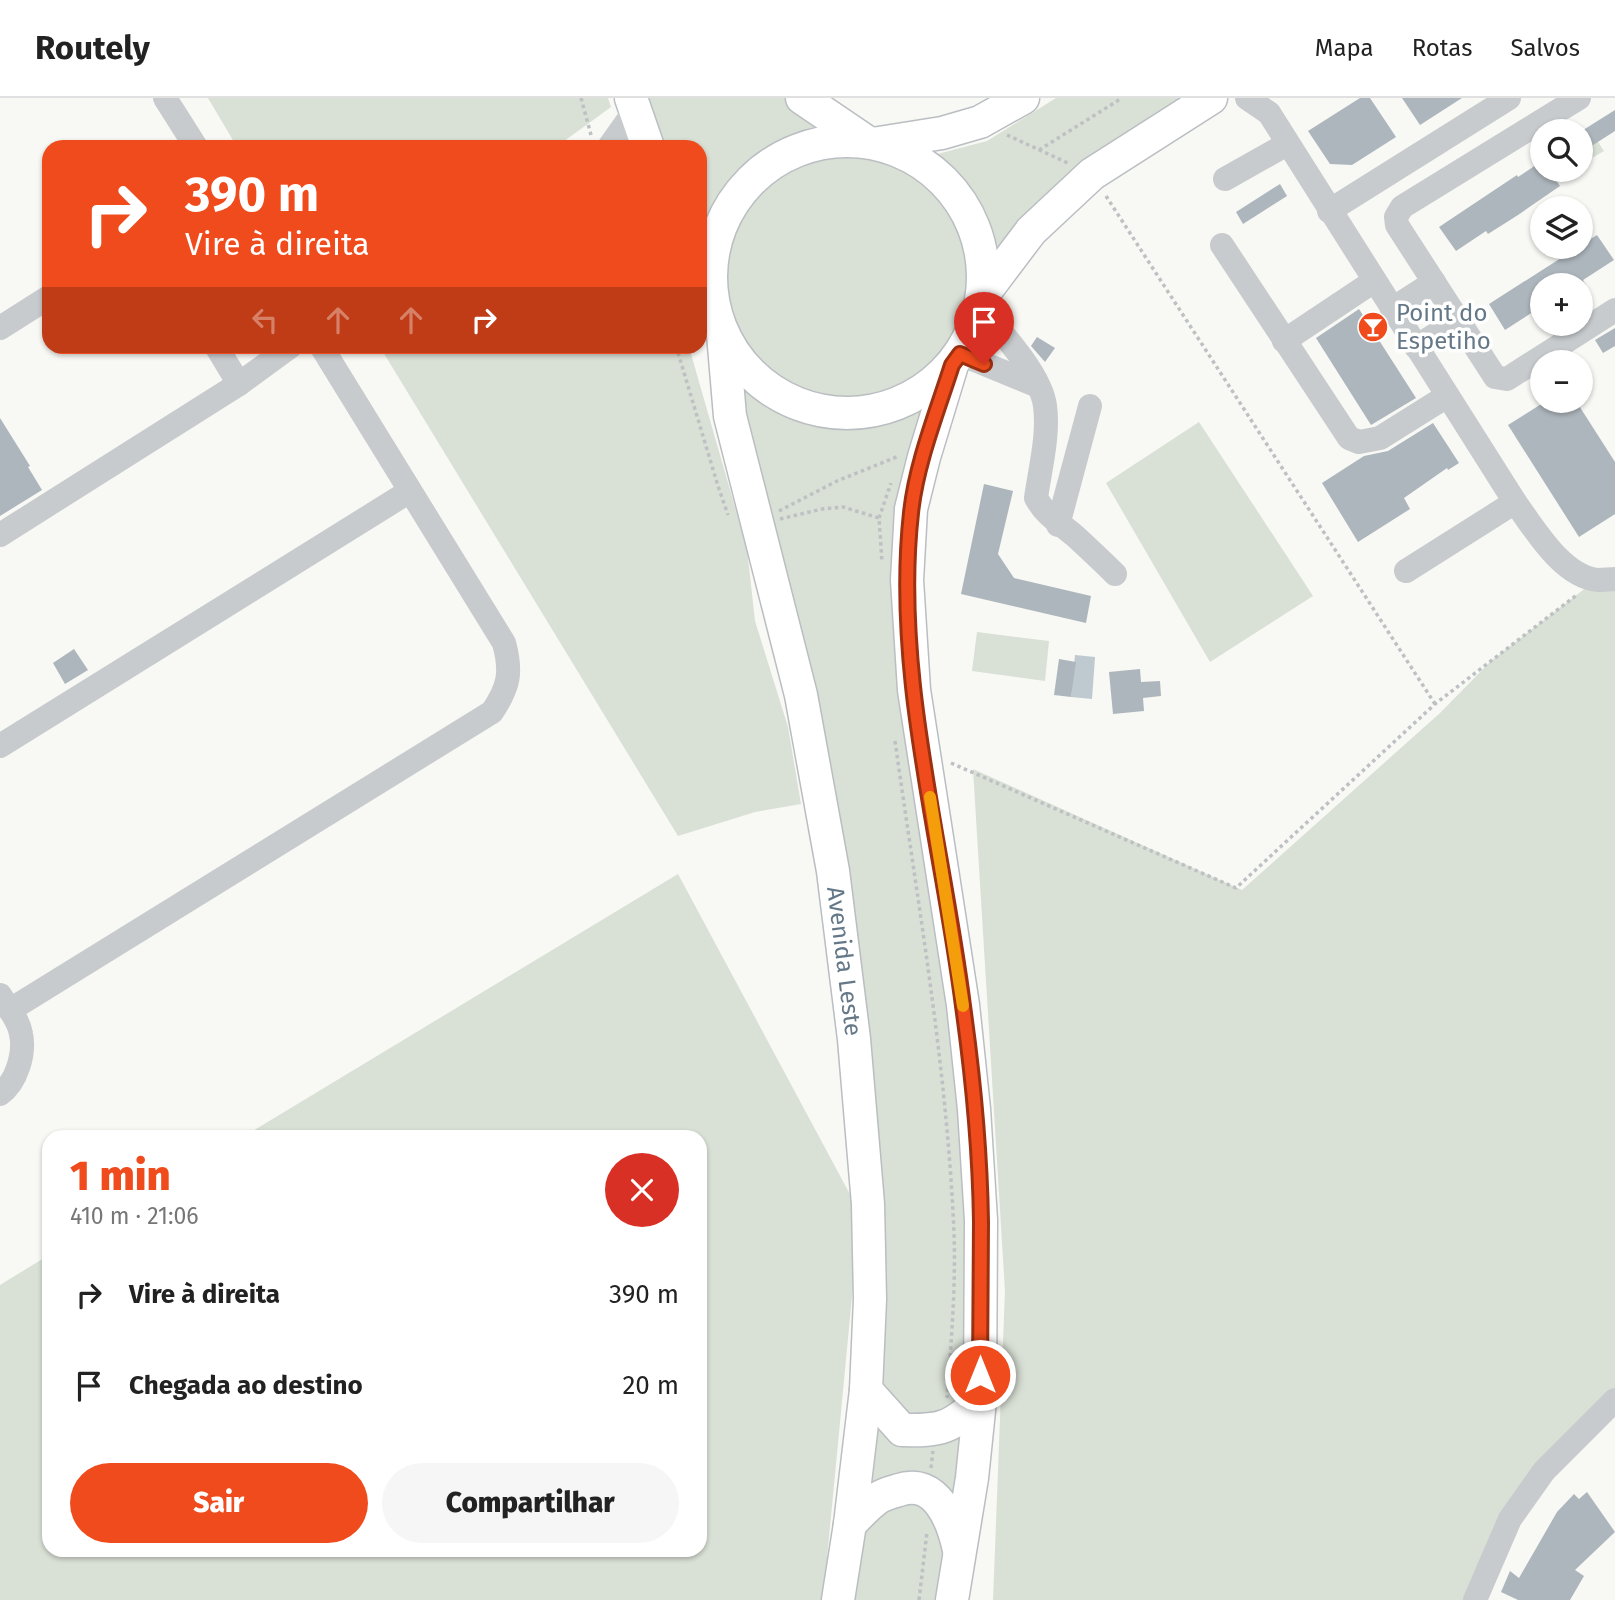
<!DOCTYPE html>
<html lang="pt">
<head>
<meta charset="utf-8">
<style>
	:root { --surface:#fff; --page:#f6f6f6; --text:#222; --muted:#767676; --line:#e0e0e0; --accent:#f04b1c }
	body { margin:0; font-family:"Fira Sans",sans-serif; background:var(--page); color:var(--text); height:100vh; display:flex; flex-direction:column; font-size:26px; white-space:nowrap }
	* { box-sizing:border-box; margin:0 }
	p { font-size:23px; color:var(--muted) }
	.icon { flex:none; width:38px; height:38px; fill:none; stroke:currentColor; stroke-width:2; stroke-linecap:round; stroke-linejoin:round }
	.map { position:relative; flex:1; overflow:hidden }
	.side { position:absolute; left:42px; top:1032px; width:665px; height:427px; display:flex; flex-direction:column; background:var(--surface); border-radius:21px; box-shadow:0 2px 5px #0004 }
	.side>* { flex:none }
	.banner { position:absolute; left:42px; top:42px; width:665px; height:214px; border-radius:21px; box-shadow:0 2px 5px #0004; background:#f04b1c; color:#fff; overflow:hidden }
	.fabs { position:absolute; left:1530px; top:21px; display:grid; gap:14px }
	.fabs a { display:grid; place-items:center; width:63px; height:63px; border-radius:50%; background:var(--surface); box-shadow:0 2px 5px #0004; font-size:35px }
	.pin { position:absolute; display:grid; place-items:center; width:60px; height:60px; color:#fff; margin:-72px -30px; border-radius:50% 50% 50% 0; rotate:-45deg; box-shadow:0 0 7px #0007 }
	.pin .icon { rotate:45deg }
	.me { position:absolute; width:77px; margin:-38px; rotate:0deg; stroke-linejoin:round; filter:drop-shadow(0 0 5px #0008) }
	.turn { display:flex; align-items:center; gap:24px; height:147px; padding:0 28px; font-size:32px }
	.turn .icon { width:91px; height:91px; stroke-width:2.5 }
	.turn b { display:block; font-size:49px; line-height:60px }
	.lanes { display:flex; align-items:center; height:66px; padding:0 28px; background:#0003; justify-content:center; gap:35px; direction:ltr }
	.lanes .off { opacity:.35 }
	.round { display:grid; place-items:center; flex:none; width:74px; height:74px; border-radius:37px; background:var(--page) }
	.head { display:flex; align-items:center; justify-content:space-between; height:119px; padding:0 28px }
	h1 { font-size:42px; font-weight:800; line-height:52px; color:var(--accent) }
	.primary-button { display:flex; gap:14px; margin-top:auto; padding:14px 28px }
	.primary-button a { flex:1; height:80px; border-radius:42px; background:var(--accent); color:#fff; font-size:28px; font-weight:800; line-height:80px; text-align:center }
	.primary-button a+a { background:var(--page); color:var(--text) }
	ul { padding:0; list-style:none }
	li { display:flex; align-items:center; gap:21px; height:91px; padding:0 28px }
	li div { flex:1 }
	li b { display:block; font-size:26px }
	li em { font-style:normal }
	header { display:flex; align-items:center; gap:42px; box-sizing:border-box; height:98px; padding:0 35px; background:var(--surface); border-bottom:2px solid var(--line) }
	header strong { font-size:33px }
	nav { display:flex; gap:38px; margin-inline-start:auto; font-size:24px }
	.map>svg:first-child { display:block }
</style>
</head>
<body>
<header>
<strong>Routely</strong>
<nav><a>Mapa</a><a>Rotas</a><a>Salvos</a></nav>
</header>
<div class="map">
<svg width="1615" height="1502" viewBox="0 0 1615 1502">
	<rect width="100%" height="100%" fill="#f8f8f4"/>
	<g fill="#d9e0d5">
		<polygon points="208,0 608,0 611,9 556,49 237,49"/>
		<polygon points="640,0 810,0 854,39 799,45 753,75 712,123 707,185 700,163 700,49 662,49"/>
		<polygon points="1056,0 1184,0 990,170 985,138 973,111 951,77 926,59 987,43"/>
		<polygon points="1590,32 1604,53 1580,67 1580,38"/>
		<circle cx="847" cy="180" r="120"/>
		<polygon points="380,249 689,249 747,451 755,523 788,629 801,706 755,714 678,738"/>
		<path d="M 727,251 C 737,262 748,277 760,287 C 804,322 869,325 918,297 C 928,291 938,281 947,273 L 916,477 L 968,1111 L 971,1286 L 940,1336 L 887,1304 L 879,1262 L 835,772 Z"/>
		<polygon points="1199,324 1313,498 1210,564 1106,385"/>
		<polygon points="1615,481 1615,1290 1539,1364 1478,1502 993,1502 1005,1193 973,671 1242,792 1440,615 1491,563 1596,482"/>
		<polygon points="977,534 1049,543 1045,583 972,573"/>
		<polygon points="678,776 860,1115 823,1502 0,1502 0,1187 49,1157 49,1452 700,1452 700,1040 243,1039"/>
		<polygon points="877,1267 885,1305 903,1331 964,1329 961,1427 916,1390 861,1430"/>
		<polygon points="882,1404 947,1404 946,1502 847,1502 861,1433"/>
	</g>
	<polygon fill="#becacf" points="1075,557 1095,559 1092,601 1071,599"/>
	<g fill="#adb6bc">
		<polygon points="1360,0 1370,0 1396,39 1352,67 1330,66 1308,33"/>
		<polygon points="1402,0 1462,0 1420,27"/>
		<polygon points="1615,12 1615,33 1590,49 1580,34"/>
		<polygon points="1542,63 1542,72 1549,72 1560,88 1518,117 1488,136 1486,133 1456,153 1439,129 1517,77 1518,79"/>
		<polygon points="1280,86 1287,98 1243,126 1236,114"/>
		<polygon points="1597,137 1614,162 1583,182 1586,187 1542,187 1542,208 1505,232 1489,206"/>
		<polygon points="1359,211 1416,300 1371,327 1316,240"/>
		<polygon points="1615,230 1615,248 1603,255 1595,242"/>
		<polygon points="1037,239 1055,250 1045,264 1031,248"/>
		<polygon points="1546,303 1576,303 1615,364 1615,416 1579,439 1508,327"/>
		<polygon points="0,320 30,368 28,369 42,392 0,418"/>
		<polygon points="1433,325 1459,365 1448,372 1447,370 1404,400 1410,411 1358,444 1322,385 1364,358 1388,353"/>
		<polygon points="984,386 1013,393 998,456 1014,480 1091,498 1086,525 961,496"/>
		<polygon points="74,551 88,572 65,586 53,565"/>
		<polygon points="1059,561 1076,564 1071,599 1054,597"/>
		<polygon points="1140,571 1141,584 1160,583 1161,598 1143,600 1144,613 1113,616 1109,574"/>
		<polygon points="1587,1394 1615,1434 1575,1472 1584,1478 1570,1502 1518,1502 1501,1494 1510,1473 1519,1480 1557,1414 1574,1396 1579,1401"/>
	</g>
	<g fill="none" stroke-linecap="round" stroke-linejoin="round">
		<g stroke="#babec2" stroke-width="35">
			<g id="major">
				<polyline points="631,0 648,49"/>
				<polyline points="802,0 864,42"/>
				<circle cx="847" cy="179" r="136"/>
				<polyline points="879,45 942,35 980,24 1023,0"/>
				<polyline points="982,198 1031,133 1092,76 1211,0"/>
				<path id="s1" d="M 723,236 L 730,318 L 801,597 L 833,773 L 854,941 L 868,1106 L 870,1201 L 866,1292 L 850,1426 L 838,1502"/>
				<polyline points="952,267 924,359 911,411 907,482 914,592 963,907 974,1011 981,1122 980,1303 972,1380 952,1502"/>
				<path d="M 866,1292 L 902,1332 C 941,1333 951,1330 980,1303"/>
				<path d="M 850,1426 C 859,1417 868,1407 878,1400 C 884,1396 892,1394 899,1392 C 937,1379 953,1424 959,1452"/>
			</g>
		</g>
		<g stroke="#bec1c3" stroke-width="3.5" stroke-dasharray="3.5 3.5" stroke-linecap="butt">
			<polyline points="581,0 591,37"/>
			<polyline points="1007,37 1070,66"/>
			<polyline points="1039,52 1122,0"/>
			<polyline points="1106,98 1435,606"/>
			<polyline points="676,248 718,388 728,417"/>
			<polyline points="779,413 837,383 899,358"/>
			<polyline points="879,420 891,385"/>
			<polyline points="780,421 822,411 843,409 879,420 882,464"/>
			<path d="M 895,643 C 918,807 947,969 954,1135 C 956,1190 951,1245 947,1300"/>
			<polyline points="951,665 1236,790 1435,606 1578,496"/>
			<polyline points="931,1370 933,1353"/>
			<polyline points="919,1502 927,1434"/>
		</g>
		<g stroke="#c7cbce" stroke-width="24">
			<polyline points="165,0 196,49"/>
			<path d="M 1247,0 L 1269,15 L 1515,404 C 1534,430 1562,479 1598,482 C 1604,482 1610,481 1615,481"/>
			<polyline points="1579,0 1402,109 1396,119 1397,127 1495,279 1507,281 1615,212"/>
			<polyline points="609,49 636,11"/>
			<polyline points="1225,81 1287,46"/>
			<polyline points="1329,113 1509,0"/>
			<polyline points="1222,147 1349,340 1359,344 1380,340 1447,298"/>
			<path d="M 980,209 C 1000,233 1041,276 1045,308 C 1049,337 1040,371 1036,400 C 1046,418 1060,425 1075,438 C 1088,450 1102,463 1115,476"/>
			<polyline points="1392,211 1434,184"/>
			<polyline points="0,230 49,199"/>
			<polyline points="1284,243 1374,183"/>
			<polyline points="216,248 239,286"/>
			<polyline points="1416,249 1458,222"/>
			<polyline points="960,256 1038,288"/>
			<polyline points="1058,427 1090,308"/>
			<polyline points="0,437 239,286 291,248"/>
			<polyline points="1406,473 1515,404"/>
			<polyline points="0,648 410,393"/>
			<path d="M 0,897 C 7,908 19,922 21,936 C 25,955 17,984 0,996"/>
			<path d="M 10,912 L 492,614 C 509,589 512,574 504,545 L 321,248"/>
			<polyline points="1475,1502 1510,1421 1544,1373 1615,1302"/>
		</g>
		<use href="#major" stroke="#fff" stroke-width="32"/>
	</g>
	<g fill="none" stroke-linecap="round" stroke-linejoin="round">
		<g stroke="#9c3112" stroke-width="18">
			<path id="route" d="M 980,1277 C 980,1226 981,1175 981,1124 C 980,1052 973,979 963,908 C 943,747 893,577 911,415 C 916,366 937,314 952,267 L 960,256 L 984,266"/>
		</g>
		<use href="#route" stroke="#f04b1c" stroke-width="12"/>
		<polyline stroke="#f59e0b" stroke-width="12" points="930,699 963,908"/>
	</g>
	<defs>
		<g id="bar-disc" transform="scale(1.575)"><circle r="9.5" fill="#f04b1c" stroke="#fff"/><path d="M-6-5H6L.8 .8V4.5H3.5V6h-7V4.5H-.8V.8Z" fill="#fff"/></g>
	</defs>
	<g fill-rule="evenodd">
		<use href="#bar-disc" x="1373" y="229"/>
	</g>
	<g text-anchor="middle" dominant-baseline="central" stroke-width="7" stroke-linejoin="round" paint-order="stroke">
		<g font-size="24" fill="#647888" stroke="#fff" text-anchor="start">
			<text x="1396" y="215">Point do<tspan x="1396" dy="28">Espetiho</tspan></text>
		</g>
		<g font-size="24" fill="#647888" stroke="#fff">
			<text stroke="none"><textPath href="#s1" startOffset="640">Avenida Leste</textPath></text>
		</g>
	</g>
</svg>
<div class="fabs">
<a><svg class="icon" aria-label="search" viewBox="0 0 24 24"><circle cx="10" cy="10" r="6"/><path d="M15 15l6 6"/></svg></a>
<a><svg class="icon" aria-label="layers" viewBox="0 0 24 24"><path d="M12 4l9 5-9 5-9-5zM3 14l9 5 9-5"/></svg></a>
<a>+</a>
<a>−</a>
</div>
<div class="pin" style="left:984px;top:266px;background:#d93025"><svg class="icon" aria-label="arrive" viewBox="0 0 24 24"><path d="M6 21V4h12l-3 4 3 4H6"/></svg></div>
<svg class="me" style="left:980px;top:1277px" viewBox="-20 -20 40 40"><circle r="17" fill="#f04b1c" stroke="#fff" stroke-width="3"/><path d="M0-11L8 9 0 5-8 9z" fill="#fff"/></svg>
<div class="banner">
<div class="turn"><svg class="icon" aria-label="right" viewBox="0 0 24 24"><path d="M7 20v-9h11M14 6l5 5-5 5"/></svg><div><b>390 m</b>Vire à direita</div></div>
<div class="lanes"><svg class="icon off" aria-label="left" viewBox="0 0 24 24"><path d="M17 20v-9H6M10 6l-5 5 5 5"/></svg><svg class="icon off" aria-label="ahead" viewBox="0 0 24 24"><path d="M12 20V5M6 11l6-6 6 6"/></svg><svg class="icon off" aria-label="ahead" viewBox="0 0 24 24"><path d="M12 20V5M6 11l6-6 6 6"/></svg><svg class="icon" aria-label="right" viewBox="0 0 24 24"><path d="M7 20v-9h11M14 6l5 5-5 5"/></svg></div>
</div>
<section class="side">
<div class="head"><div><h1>1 min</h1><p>410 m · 21:06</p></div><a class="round" style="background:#d93025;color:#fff"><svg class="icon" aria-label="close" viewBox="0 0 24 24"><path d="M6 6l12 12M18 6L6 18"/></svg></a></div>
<ul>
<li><svg class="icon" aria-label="right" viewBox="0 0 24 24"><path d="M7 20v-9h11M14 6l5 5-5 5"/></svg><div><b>Vire à direita</b></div><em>390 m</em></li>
<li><svg class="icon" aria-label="arrive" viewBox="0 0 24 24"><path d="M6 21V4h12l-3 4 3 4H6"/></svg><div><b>Chegada ao destino</b></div><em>20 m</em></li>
</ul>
<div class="primary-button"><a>Sair</a><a>Compartilhar</a></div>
</section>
</div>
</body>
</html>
